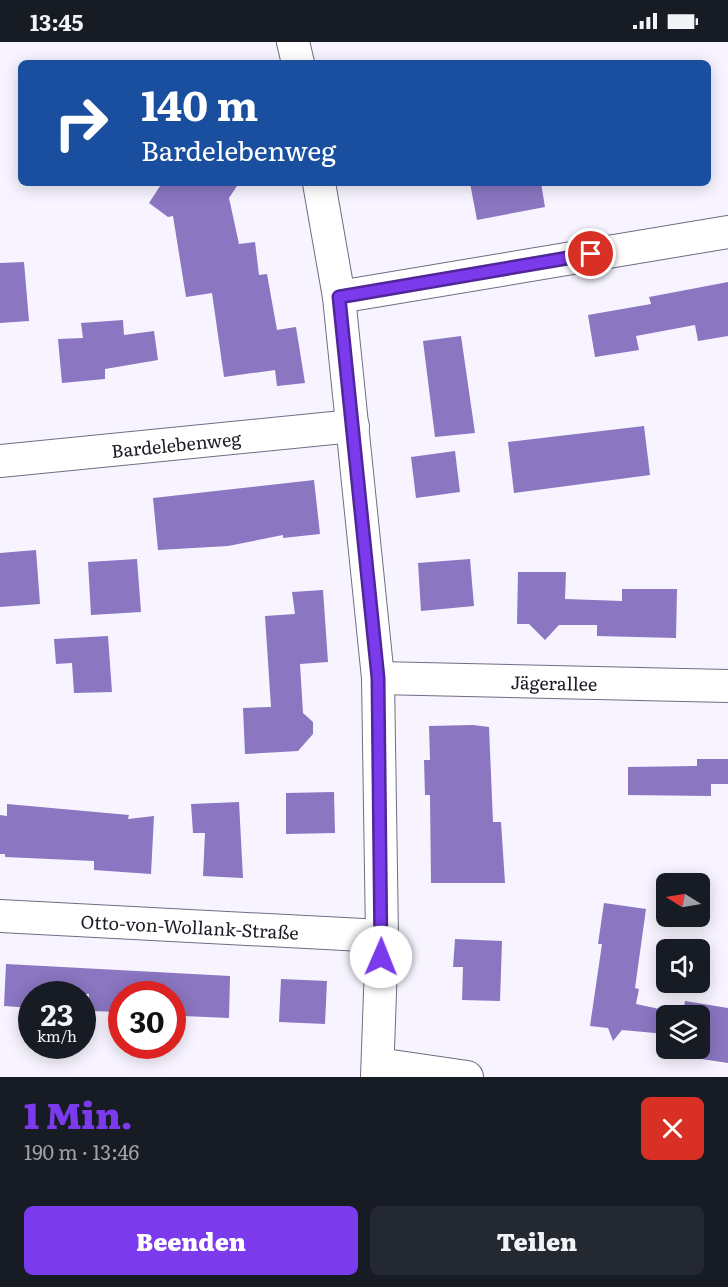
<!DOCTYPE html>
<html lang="de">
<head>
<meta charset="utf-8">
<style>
	:root { --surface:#171b24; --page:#242831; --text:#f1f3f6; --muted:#9ea1a6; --accent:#7c3aed }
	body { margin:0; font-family:Literata,serif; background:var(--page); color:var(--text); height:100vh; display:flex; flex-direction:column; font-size:22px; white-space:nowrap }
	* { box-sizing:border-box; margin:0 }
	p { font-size:20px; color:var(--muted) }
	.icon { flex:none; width:33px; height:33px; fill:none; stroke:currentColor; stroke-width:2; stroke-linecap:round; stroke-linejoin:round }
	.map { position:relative; height:1035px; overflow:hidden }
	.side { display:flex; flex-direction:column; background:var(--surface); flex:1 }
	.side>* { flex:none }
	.top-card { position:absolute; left:18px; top:18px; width:693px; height:126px; border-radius:9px; box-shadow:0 3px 15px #0003; background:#1a4fa0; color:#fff; overflow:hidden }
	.needle { width:39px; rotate:281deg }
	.buttons { position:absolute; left:656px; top:831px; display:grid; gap:12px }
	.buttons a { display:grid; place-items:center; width:54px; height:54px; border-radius:9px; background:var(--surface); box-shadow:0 3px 15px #0003; font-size:30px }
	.speed { position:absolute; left:18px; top:939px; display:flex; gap:12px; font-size:30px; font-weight:700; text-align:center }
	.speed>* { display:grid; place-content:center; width:78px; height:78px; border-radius:50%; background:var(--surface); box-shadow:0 3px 15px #0003; line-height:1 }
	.speed small { font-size:15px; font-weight:400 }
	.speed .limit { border:9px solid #d22; background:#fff; color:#111 }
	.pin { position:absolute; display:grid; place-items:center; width:51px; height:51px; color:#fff; margin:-26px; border:3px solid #fff; border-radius:50%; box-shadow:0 2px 6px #0007 }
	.me { position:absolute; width:66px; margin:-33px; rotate:1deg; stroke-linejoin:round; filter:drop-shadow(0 0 4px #0008) }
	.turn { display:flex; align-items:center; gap:21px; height:126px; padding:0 24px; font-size:27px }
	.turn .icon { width:78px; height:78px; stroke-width:2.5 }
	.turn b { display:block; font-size:42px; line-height:51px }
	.round { display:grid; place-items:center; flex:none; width:63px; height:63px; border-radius:9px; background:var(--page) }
	.headline { display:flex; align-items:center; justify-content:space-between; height:102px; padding:0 24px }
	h1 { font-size:36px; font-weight:800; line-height:45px; color:var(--accent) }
	.button { display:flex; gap:12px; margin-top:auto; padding:12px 24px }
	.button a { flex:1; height:69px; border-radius:9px; background:var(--accent); color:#fff; font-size:24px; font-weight:800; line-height:69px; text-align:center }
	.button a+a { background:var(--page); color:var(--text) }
	.status { display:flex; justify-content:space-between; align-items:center; height:42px; padding:0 30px; background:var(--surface); direction:ltr }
	.status svg { height:16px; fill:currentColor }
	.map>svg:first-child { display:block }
</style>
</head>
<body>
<div class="status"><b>13:45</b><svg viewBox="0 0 49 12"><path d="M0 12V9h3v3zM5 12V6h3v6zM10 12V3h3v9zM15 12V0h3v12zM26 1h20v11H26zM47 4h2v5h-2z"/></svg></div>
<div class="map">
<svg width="728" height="1035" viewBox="0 0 728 1035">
	<rect width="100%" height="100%" fill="#f7f4ff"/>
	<g fill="#8a76c1">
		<polygon points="162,141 239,141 229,156 239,202 255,200 259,233 267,232 277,288 296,285 305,341 277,344 275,328 224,335 212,251 186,255 173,174 168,175 149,161"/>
		<polygon points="470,141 541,141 545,165 477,178"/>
		<polygon points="24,220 29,279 0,281 0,221"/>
		<polygon points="728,240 728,294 698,299 695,283 636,294 639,308 595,315 588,273 651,262 649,255"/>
		<polygon points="123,278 124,293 154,289 158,318 105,327 105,337 62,341 58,297 83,296 81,281"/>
		<polygon points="461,294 475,391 435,395 423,299"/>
		<polygon points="644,384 650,433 514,451 508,400"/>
		<polygon points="455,409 460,450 416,456 411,415"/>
		<polygon points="314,438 320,492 283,496 283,493 228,504 158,508 153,456"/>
		<polygon points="36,508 40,562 0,565 0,511"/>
		<polygon points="137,517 141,570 91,573 88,520"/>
		<polygon points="470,517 474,564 421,569 418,521"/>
		<polygon points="518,530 566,530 565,557 622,559 622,547 677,547 676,596 597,594 597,583 559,583 545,598 529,582 517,582"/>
		<polygon points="323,548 328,620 300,622 303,671 313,680 313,692 298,709 245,712 243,666 271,665 265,574 295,572 292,550"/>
		<polygon points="108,594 112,650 74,651 72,621 56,622 54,597"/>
		<polygon points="473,683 489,685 493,780 501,780 505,841 431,841 430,753 425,753 424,718 430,718 429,684"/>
		<polygon points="697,717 728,717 728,742 711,742 711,754 628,753 628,725 697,724"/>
		<polygon points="334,750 335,791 286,792 286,751"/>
		<polygon points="239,760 243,836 203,834 205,791 193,791 191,762"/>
		<polygon points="7,762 129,773 128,777 154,774 151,832 94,828 94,819 5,815 5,812 0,812 0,773 7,774"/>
		<polygon points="604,861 646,867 635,946 639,947 636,962 683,972 685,959 728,966 728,1021 695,1016 696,1011 678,1008 699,1006 699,974 666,974 666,992 622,988 613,999 608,986 590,984 602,902 598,902"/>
		<polygon points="455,897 502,899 500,959 462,958 463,925 453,925"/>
		<polygon points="6,922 230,934 229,976 183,974 183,969 172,969 172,952 122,952 122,970 88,969 89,952 32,952 32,966 4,964"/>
		<polygon points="281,937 327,939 325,982 279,980"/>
	</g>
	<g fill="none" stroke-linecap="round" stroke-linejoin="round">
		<g stroke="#716c82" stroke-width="34">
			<g id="street">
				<polyline points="293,0 298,21"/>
				<polyline points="319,141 339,255 378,636 382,894 377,1035"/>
				<polyline points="339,255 728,190"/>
				<path id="s1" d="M 0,419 L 353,384"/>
				<path id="s2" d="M 378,636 L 728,644"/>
				<path id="s3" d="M 0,874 L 382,894"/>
				<polyline points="378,1022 467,1035"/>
			</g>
		</g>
		<use href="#street" stroke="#fff" stroke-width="32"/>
	</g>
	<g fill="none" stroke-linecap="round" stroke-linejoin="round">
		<g stroke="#51269a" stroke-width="15">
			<polyline id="route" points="381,915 378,636 339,255 591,212"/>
		</g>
		<use href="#route" stroke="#7c3aed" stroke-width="10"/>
	</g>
	<g text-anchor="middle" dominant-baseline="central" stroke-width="4.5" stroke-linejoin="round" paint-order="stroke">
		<g font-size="18" fill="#1c1a23" stroke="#fff">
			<text stroke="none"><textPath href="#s1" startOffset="177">Bardelebenweg</textPath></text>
			<text stroke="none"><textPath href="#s2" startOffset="176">Jägerallee</textPath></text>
			<text stroke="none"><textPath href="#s3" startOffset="190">Otto-von-Wollank-Straße</textPath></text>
		</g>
	</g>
</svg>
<div class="buttons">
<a><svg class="needle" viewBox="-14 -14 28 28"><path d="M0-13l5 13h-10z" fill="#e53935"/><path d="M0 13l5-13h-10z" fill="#9ea1a6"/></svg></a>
<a><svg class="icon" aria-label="sound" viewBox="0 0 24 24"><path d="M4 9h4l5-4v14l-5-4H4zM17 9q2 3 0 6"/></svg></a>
<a><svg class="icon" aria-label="layers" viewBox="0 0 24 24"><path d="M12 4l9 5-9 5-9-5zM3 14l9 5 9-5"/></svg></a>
</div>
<div class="speed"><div>23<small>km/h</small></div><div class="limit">30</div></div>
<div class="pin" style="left:591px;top:212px;background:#d93025"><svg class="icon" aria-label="arrive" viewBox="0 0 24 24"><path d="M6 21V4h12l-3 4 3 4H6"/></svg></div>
<svg class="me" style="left:381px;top:915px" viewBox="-20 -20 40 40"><circle r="19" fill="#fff"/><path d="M0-13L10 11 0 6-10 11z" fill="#7c3aed"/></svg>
<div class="top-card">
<div class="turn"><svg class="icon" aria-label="right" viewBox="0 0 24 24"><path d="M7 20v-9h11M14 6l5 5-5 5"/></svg><div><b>140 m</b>Bardelebenweg</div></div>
</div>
</div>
<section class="side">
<div class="headline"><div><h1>1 Min.</h1><p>190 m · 13:46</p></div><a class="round" style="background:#d93025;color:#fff"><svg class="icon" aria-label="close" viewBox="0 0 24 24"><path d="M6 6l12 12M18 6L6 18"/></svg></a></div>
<div class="button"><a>Beenden</a><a>Teilen</a></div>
</section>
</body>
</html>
